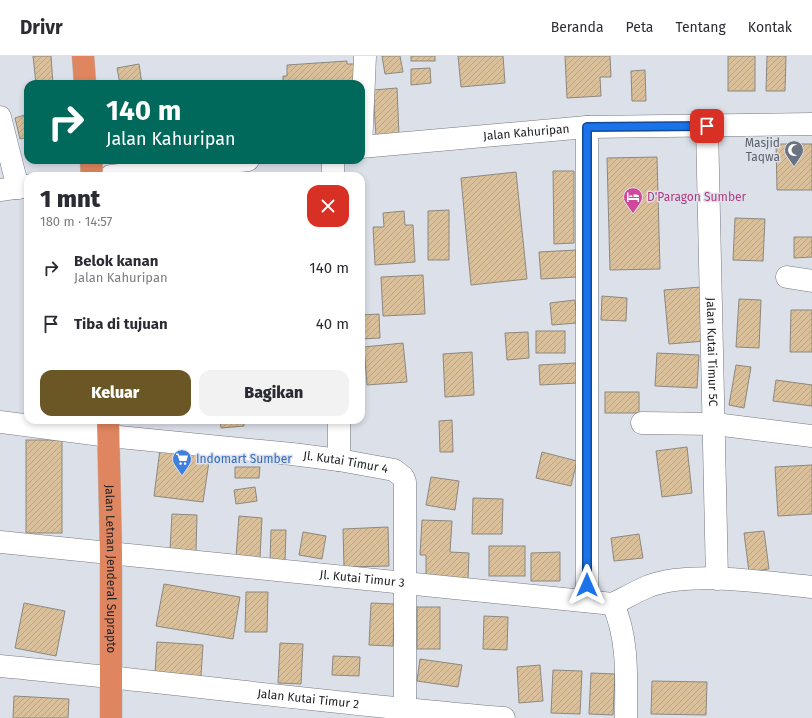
<!DOCTYPE html>
<html lang="id">
<head>
<meta charset="utf-8">
<style>
	:root { --surface:#fff; --page:#f2f2f3; --text:#2b2b33; --muted:#7c7c81; --line:#e1e1e2; --accent:#6a5725 }
	body { margin:0; font-family:"Fira Sans",sans-serif; background:var(--page); color:var(--text); height:100vh; display:flex; flex-direction:column; font-size:15px; white-space:nowrap }
	* { box-sizing:border-box; margin:0 }
	p { font-size:13px; color:var(--muted) }
	.icon { flex:none; width:22px; height:22px; fill:none; stroke:currentColor; stroke-width:2; stroke-linecap:round; stroke-linejoin:round }
	.map { position:relative; flex:1; overflow:hidden }
	.drawer { position:absolute; left:24px; top:116px; width:341px; height:252px; display:flex; flex-direction:column; background:var(--surface); border-radius:12px; box-shadow:0 2px 6px #0003 }
	.drawer>* { flex:none }
	.banner { position:absolute; left:24px; top:24px; width:341px; height:84px; border-radius:12px; box-shadow:0 2px 6px #0003; background:#00695c; color:#fff; overflow:hidden }
	.pin { position:absolute; display:grid; place-items:center; width:34px; height:34px; color:#fff; margin:-17px; border-radius:8px; box-shadow:0 2px 6px #0006 }
	.me { position:absolute; width:44px; margin:-22px; rotate:0deg; stroke-linejoin:round; filter:drop-shadow(0 0 3px #0008) }
	.turn { display:flex; align-items:center; gap:14px; height:84px; padding:0 16px; font-size:18px }
	.turn .icon { width:52px; height:52px; stroke-width:2.5 }
	.turn b { display:block; font-size:28px; line-height:34px }
	.round { display:grid; place-items:center; flex:none; width:42px; height:42px; border-radius:12px; background:var(--page) }
	.head { display:flex; align-items:center; justify-content:space-between; height:68px; padding:0 16px }
	h1 { font-size:24px; font-weight:800; line-height:30px }
	.action { display:flex; gap:8px; margin-top:auto; padding:8px 16px }
	.action a { flex:1; height:46px; border-radius:12px; background:var(--accent); color:#fff; font-size:16px; font-weight:800; line-height:46px; text-align:center }
	.action a+a { background:var(--page); color:var(--text) }
	ul { padding:0; list-style:none }
	li { display:flex; align-items:center; gap:12px; height:56px; padding:0 16px }
	li div { flex:1 }
	li b { display:block; font-size:15px }
	li em { font-style:normal }
	header { display:flex; align-items:center; gap:24px; box-sizing:border-box; height:56px; padding:0 20px; background:var(--surface); border-bottom:1px solid var(--line) }
	header strong { font-size:19px }
	nav { display:flex; gap:22px; margin-inline-start:auto; font-size:14px }
	.map>svg:first-child { display:block }
</style>
</head>
<body>
<header>
<strong>Drivr</strong>
<nav><a>Beranda</a><a>Peta</a><a>Tentang</a><a>Kontak</a></nav>
</header>
<div class="map">
<svg width="812" height="662" viewBox="0 0 812 662">
	<defs>
		<pattern id="building-hatch" width="6" height="6" patternUnits="userSpaceOnUse"><rect width="6" height="6" fill="#d9c09b"/><path d="M-1 1l2-2M0 6l6-6M5 7l2-2" fill="none" stroke="#baa585"/></pattern>
	</defs>
	<rect width="100%" height="100%" fill="#dce0e9"/>
	<g fill="url(#building-hatch)" stroke="#8d8880">
		<polygon points="33,0 51,0 53,28 36,28"/>
		<polygon points="382,0 400,0 403,16 385,18"/>
		<rect x="411" y="0" width="24" height="5"/>
		<polygon points="458,0 503,0 505,27 461,31"/>
		<polygon points="565,0 610,0 611,21 600,21 601,40 567,42"/>
		<rect x="728" y="0" width="27" height="35"/>
		<polygon points="767,0 786,0 785,35 766,35"/>
		<polygon points="347,5 347,8 355,8 356,28 283,28 283,20 287,20 287,9"/>
		<polygon points="139,8 142,28 120,28 117,12"/>
		<polygon points="430,12 431,27 411,29 411,13"/>
		<polygon points="645,14 646,45 632,45 631,15"/>
		<polygon points="397,32 399,79 376,80 373,34"/>
		<polygon points="28,58 28,81 20,83 15,62"/>
		<polygon points="776,88 812,88 812,134 777,134"/>
		<polygon points="657,101 660,213 610,214 607,102"/>
		<polygon points="553,115 574,115 574,187 554,188"/>
		<polygon points="516,116 527,223 471,229 461,122"/>
		<polygon points="449,154 449,204 428,204 428,155"/>
		<polygon points="404,155 405,169 413,169 415,206 375,209 373,171 384,171 383,157"/>
		<polygon points="735,162 765,163 763,205 733,204"/>
		<polygon points="794,181 812,181 812,201 794,202"/>
		<polygon points="576,194 577,221 541,223 539,196"/>
		<polygon points="423,219 425,258 383,260 381,221"/>
		<polygon points="701,231 705,285 669,288 664,234"/>
		<polygon points="602,240 627,242 626,265 601,264"/>
		<polygon points="739,243 761,244 759,292 736,291"/>
		<polygon points="575,244 577,267 552,269 550,247"/>
		<polygon points="791,254 812,254 812,296 790,296"/>
		<polygon points="379,258 380,282 361,283 361,259"/>
		<rect x="536" y="275" width="29" height="22"/>
		<polygon points="528,276 529,302 507,304 505,277"/>
		<polygon points="403,287 407,326 367,329 364,291"/>
		<polygon points="472,296 474,339 445,341 443,298"/>
		<polygon points="657,297 699,299 697,332 655,330"/>
		<polygon points="576,307 577,327 540,329 539,309"/>
		<polygon points="736,309 751,311 744,352 729,349"/>
		<polygon points="776,324 812,329 812,350 773,345"/>
		<rect x="605" y="336" width="34" height="21"/>
		<polygon points="220,364 244,364 244,370 221,372"/>
		<polygon points="452,364 453,396 440,396 439,365"/>
		<rect x="26" y="384" width="36" height="93"/>
		<polygon points="687,391 692,437 662,441 656,395"/>
		<polygon points="160,393 210,399 203,446 154,440"/>
		<polygon points="542,396 577,405 571,430 536,422"/>
		<polygon points="812,409 812,458 778,460 775,411"/>
		<polygon points="235,411 260,411 259,422 235,422"/>
		<polygon points="431,421 459,425 455,454 426,449"/>
		<polygon points="255,431 257,445 236,448 234,434"/>
		<polygon points="473,442 503,443 502,478 472,478"/>
		<polygon points="172,458 197,459 196,495 170,494"/>
		<polygon points="239,460 262,462 260,502 236,501"/>
		<polygon points="422,464 452,465 450,496 469,497 468,523 426,522 426,499 420,499"/>
		<polygon points="388,471 389,510 344,511 343,473"/>
		<polygon points="271,474 286,474 285,506 270,505"/>
		<polygon points="764,475 769,513 749,516 744,477"/>
		<polygon points="303,476 326,480 322,503 299,499"/>
		<polygon points="639,478 643,502 614,505 611,482"/>
		<rect x="489" y="490" width="36" height="30"/>
		<polygon points="560,496 560,525 531,525 531,497"/>
		<polygon points="164,528 240,541 233,583 156,570"/>
		<polygon points="246,536 268,536 267,576 245,576"/>
		<polygon points="24,547 65,555 56,600 15,592"/>
		<polygon points="371,547 395,548 393,590 369,589"/>
		<rect x="417" y="551" width="23" height="42"/>
		<polygon points="484,560 508,561 507,594 483,593"/>
		<polygon points="157,586 203,589 201,620 155,617"/>
		<polygon points="280,587 303,588 301,628 278,627"/>
		<polygon points="333,600 360,601 359,620 332,619"/>
		<polygon points="420,603 462,609 458,631 417,625"/>
		<polygon points="540,609 543,645 519,647 517,611"/>
		<polygon points="553,614 582,615 580,658 551,657"/>
		<polygon points="591,617 615,618 613,659 589,658"/>
		<polygon points="652,625 707,626 706,659 651,658"/>
		<polygon points="14,640 69,643 68,662 13,662"/>
	</g>
	<g fill="none" stroke-linecap="round" stroke-linejoin="round">
		<g stroke="#757981" stroke-width="23">
			<g id="street">
				<polyline points="0,61 18,132"/>
				<path id="s1" d="M 707,70 L 717,523"/>
				<polyline points="587,71 587,545"/>
				<polyline points="361,91 365,0"/>
				<polyline points="333,104 333,120"/>
				<polyline points="787,221 812,225"/>
				<polyline points="339,364 339,404"/>
				<path id="s2" d="M 0,366 L 109,380 L 292,398 L 339,404 L 394,414 L 403,421 L 405,426 L 405,662"/>
				<polyline points="642,367 715,368 812,380"/>
				<path id="s3" d="M 0,486 L 613,548"/>
				<path d="M 613,548 C 625,542 637,535 649,530 C 692,514 766,527 812,531"/>
				<path d="M 613,548 C 629,584 626,623 626,662"/>
				<path id="s4" d="M 0,610 C 168,626 336,648 504,662"/>
			</g>
		</g>
		<g stroke="#757981" stroke-width="23">
			<g id="secondary">
				<path id="s5" d="M 361,91 L 587,71 L 812,68"/>
				<polyline points="111,120 248,104"/>
				<polyline points="0,134 28,130"/>
			</g>
		</g>
		<g stroke="#bcbdbe" stroke-width="23">
			<g id="highway">
				<polyline points="83,0 85,28"/>
				<polyline points="91,104 92,120"/>
				<path id="s6" d="M 108,364 L 111,497 L 111,662"/>
			</g>
		</g>
		<use href="#street" stroke="#fff" stroke-width="22"/>
		<use href="#secondary" stroke="#fff" stroke-width="22"/>
		<use href="#highway" stroke="#df855f" stroke-width="22"/>
	</g>
	<g fill="none" stroke-linecap="round" stroke-linejoin="round">
		<g stroke="#114b97" stroke-width="10">
			<polyline id="route" points="587,529 587,71 707,70"/>
		</g>
		<use href="#route" stroke="#1a73e8" stroke-width="7"/>
	</g>
	<defs>
		<g id="mosque-pin" transform="scale(1)"><path d="M0 17L-7.5 6A9.5 9.5 0 1 1 7.5 6Z" fill="#6b7280" stroke="#dce0e9"/><path d="M3.5-4.9A6 6 0 1 0 3.5 4.9A5 5 0 1 1 3.5-4.9Z" fill="#fff"/></g>
		<g id="hotel-pin" transform="scale(1)"><path d="M0 17L-7.5 6A9.5 9.5 0 1 1 7.5 6Z" fill="#d1479c" stroke="#dce0e9"/><path d="M-6-4.5h1.5V1H6V5H4.5V3h-9V5H-6ZM-4 0a1.8 1.8 0 1 1 3.6 0ZM.5 0V-2.5h3Q6-2.5 6 0Z" fill="#fff"/></g>
		<g id="supermarket-pin" transform="scale(1)"><path d="M0 17L-7.5 6A9.5 9.5 0 1 1 7.5 6Z" fill="#3f7fe0" stroke="#dce0e9"/><path d="M-6-5.5h2.5l.6 2H6L4.5 2H-2.5L-4.4-4H-6ZM-1.5 3.2a1.3 1.3 0 1 0 .1 0ZM3 3.2a1.3 1.3 0 1 0 .1 0Z" fill="#fff"/></g>
	</defs>
	<g fill-rule="evenodd">
		<use href="#mosque-pin" x="794" y="94"/>
		<use href="#hotel-pin" x="633" y="141"/>
		<use href="#supermarket-pin" x="182" y="403"/>
	</g>
	<g text-anchor="middle" dominant-baseline="central" stroke-width="3" stroke-linejoin="round" paint-order="stroke">
		<g font-size="12" fill="#212226" stroke="#dce0e9">
			<text stroke="none"><textPath href="#s5" startOffset="166">Jalan Kahuripan</textPath></text>
			<text stroke="none"><textPath href="#s1" startOffset="226">Jalan Kutai Timur 5C</textPath></text>
			<text stroke="none"><textPath href="#s2" startOffset="348">Jl. Kutai Timur 4</textPath></text>
			<text stroke="none"><textPath href="#s6" startOffset="149">Jalan Letnan Jenderal Suprapto</textPath></text>
			<text stroke="none"><textPath href="#s3" startOffset="364">Jl. Kutai Timur 3</textPath></text>
			<text stroke="none"><textPath href="#s4" startOffset="310">Jalan Kutai Timur 2</textPath></text>
		</g>
		<g font-size="12" fill="#5b616d" stroke="#dce0e9" text-anchor="end">
			<text x="780" y="87">Masjid<tspan x="780" dy="14">Taqwa</tspan></text>
		</g>
		<g font-size="12" fill="#b23c85" stroke="#dce0e9" text-anchor="start">
			<text x="647" y="141">D'Paragon Sumber</text>
		</g>
		<g font-size="12" fill="#366cbe" stroke="#dce0e9" text-anchor="start">
			<text x="196" y="403">Indomart Sumber</text>
		</g>
	</g>
</svg>
<div class="pin" style="left:707px;top:70px;background:#d93025"><svg class="icon" aria-label="arrive" viewBox="0 0 24 24"><path d="M6 21V4h12l-3 4 3 4H6"/></svg></div>
<svg class="me" style="left:587px;top:529px" viewBox="-20 -20 40 40"><path d="M0-17L14 15 0 8-14 15z" fill="#1a73e8" stroke="#fff" stroke-width="4"/></svg>
<div class="banner">
<div class="turn"><svg class="icon" aria-label="right" viewBox="0 0 24 24"><path d="M7 20v-9h11M14 6l5 5-5 5"/></svg><div><b>140 m</b>Jalan Kahuripan</div></div>
</div>
<section class="drawer">
<div class="head"><div><h1>1 mnt</h1><p>180 m · 14:57</p></div><a class="round" style="background:#d93025;color:#fff"><svg class="icon" aria-label="close" viewBox="0 0 24 24"><path d="M6 6l12 12M18 6L6 18"/></svg></a></div>
<ul>
<li><svg class="icon" aria-label="right" viewBox="0 0 24 24"><path d="M7 20v-9h11M14 6l5 5-5 5"/></svg><div><b>Belok kanan</b><p>Jalan Kahuripan</p></div><em>140 m</em></li>
<li><svg class="icon" aria-label="arrive" viewBox="0 0 24 24"><path d="M6 21V4h12l-3 4 3 4H6"/></svg><div><b>Tiba di tujuan</b></div><em>40 m</em></li>
</ul>
<div class="action"><a>Keluar</a><a>Bagikan</a></div>
</section>
</div>
</body>
</html>
